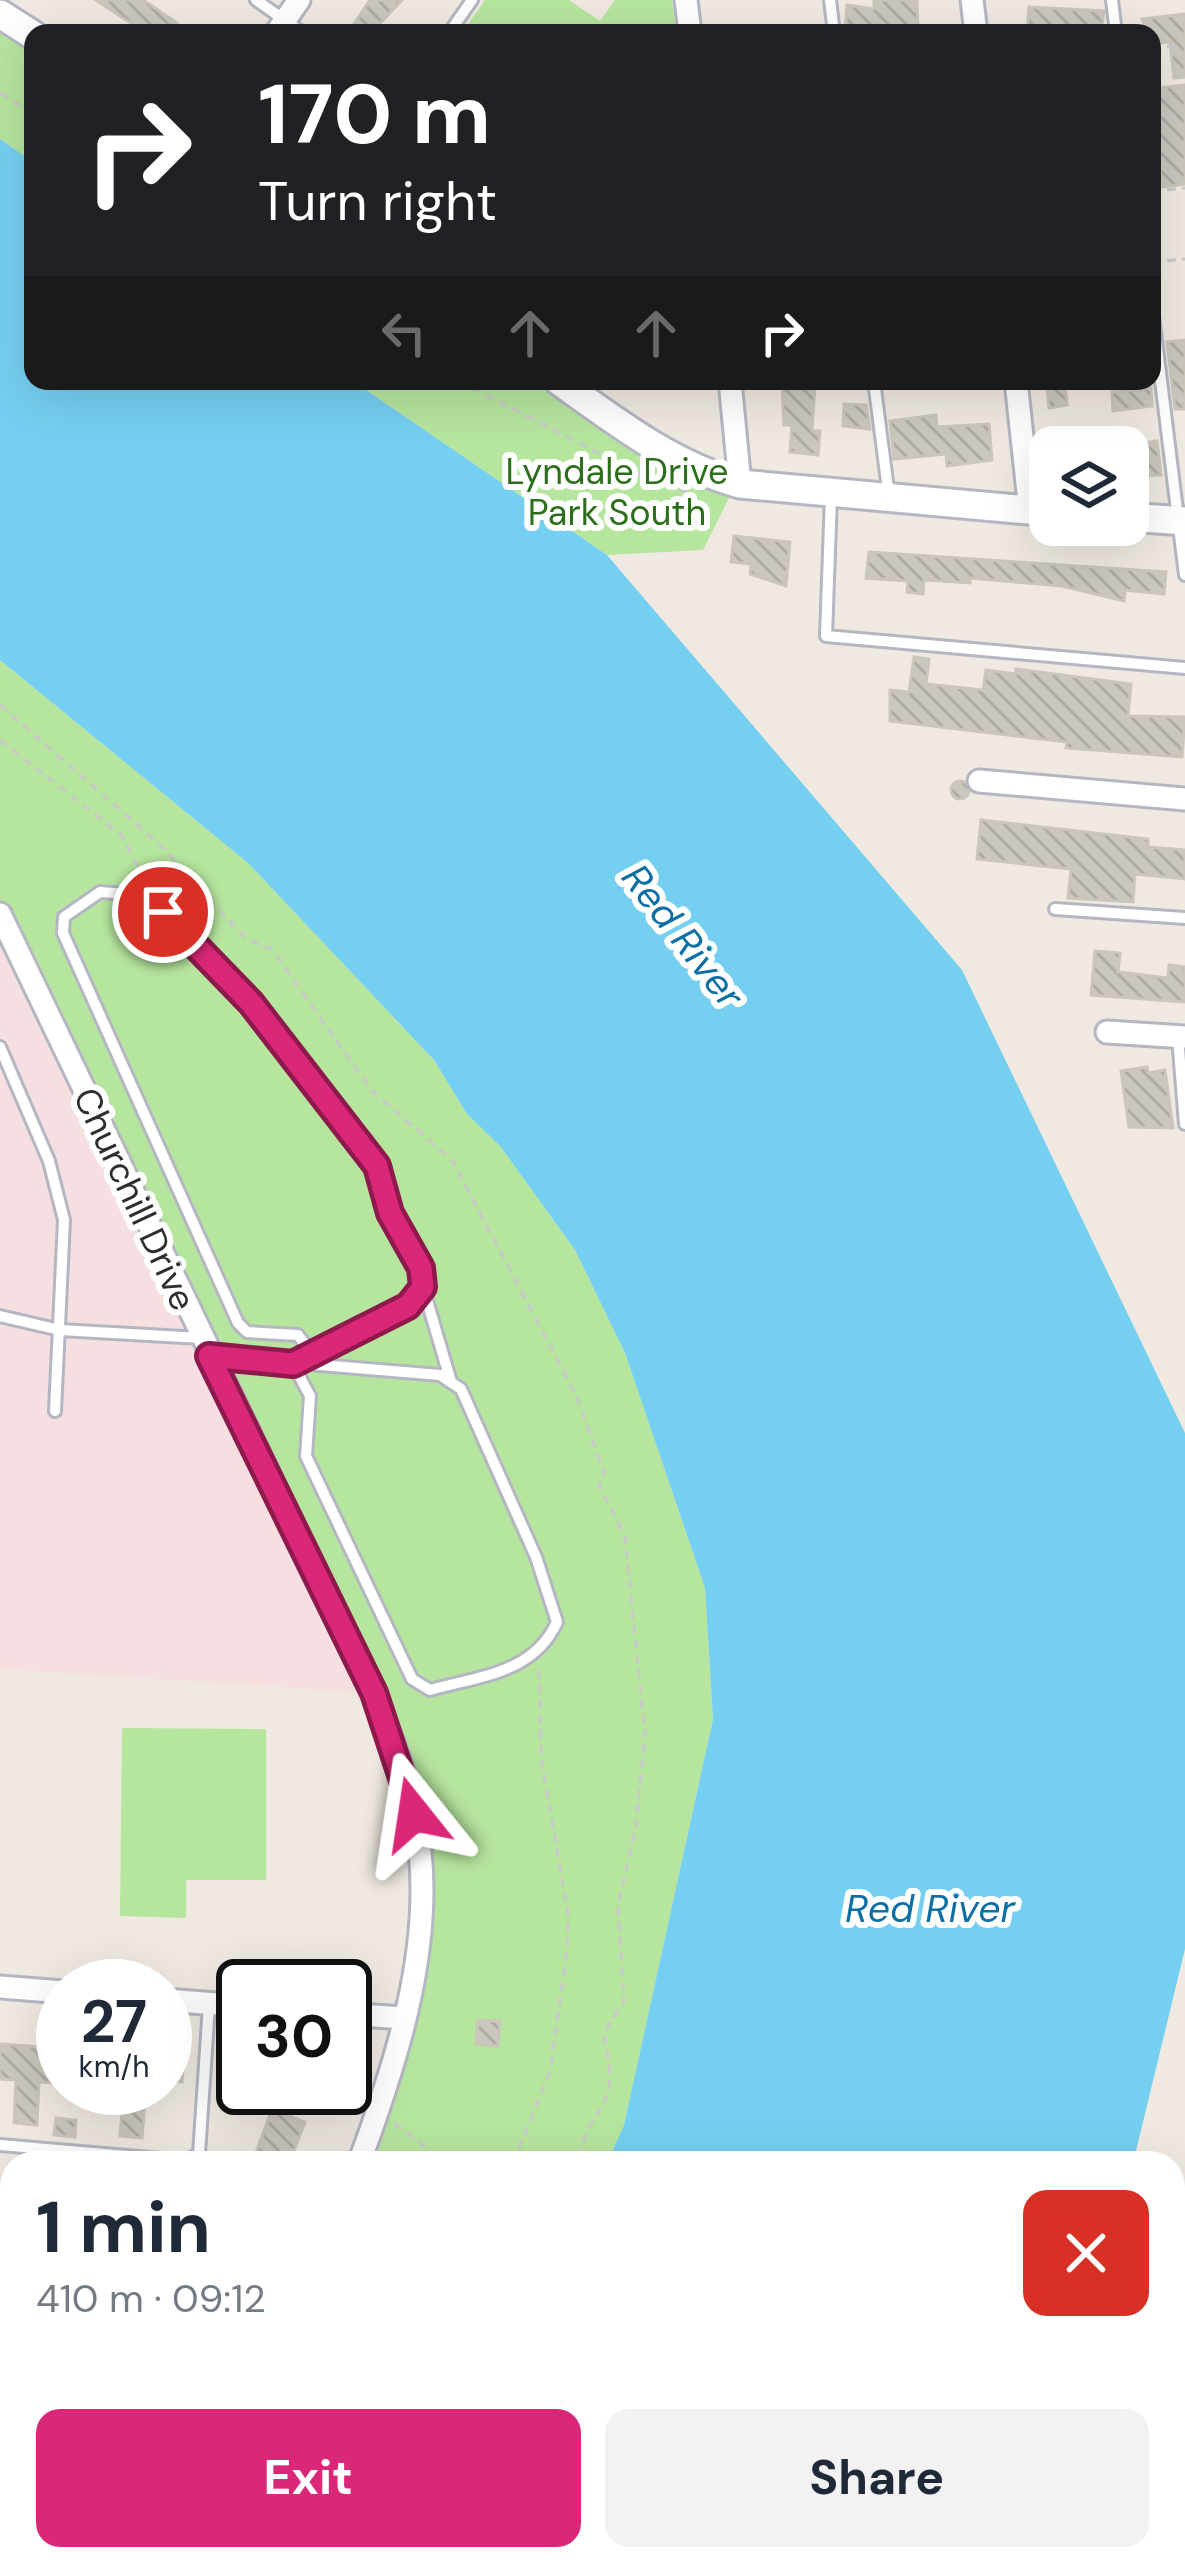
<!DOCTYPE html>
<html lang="en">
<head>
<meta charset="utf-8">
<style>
	:root { --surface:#fff; --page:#f2f2f3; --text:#1f2937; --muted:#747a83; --accent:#db2777 }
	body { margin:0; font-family:"DM Sans",sans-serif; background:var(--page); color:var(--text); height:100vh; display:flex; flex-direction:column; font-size:45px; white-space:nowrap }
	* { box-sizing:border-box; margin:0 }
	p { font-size:39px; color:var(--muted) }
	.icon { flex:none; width:66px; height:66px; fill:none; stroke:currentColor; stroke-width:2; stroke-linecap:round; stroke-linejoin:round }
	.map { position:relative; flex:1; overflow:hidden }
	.side { position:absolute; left:0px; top:2151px; width:1185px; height:420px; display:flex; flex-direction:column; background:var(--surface); border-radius:36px 36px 0 0; box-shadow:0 12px 48px #0002 }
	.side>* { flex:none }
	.banner { position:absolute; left:24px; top:24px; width:1137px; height:366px; border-radius:24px; box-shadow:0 12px 48px #0002; background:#202124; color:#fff; overflow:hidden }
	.fabs { position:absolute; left:1029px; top:426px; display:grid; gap:24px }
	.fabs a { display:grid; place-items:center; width:120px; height:120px; border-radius:24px; background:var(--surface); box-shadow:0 12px 48px #0002; font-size:60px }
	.speed { position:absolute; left:36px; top:1959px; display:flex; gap:24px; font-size:60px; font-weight:700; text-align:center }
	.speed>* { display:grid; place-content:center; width:156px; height:156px; border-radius:50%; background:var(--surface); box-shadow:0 12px 48px #0002; line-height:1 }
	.speed small { font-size:30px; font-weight:400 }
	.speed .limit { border:6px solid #111; border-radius:18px; background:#fff; color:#111 }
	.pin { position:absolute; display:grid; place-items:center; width:102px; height:102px; color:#fff; margin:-51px; border:6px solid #fff; border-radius:50%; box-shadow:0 3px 12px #0007 }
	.me { position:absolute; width:132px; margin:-66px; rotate:345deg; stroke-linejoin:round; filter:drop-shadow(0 0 9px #0008) }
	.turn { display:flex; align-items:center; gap:42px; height:252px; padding:0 36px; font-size:54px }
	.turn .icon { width:156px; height:156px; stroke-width:2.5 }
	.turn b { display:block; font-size:84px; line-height:102px }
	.lanes { display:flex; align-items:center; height:114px; padding:0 36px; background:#0003; justify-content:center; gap:60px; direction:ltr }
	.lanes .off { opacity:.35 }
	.round { display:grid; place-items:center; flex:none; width:126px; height:126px; border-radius:24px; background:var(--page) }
	.overview { display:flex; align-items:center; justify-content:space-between; height:204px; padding:0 36px }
	h1 { font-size:72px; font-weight:700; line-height:90px }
	.cta { display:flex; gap:24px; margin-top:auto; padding:24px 36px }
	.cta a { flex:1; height:138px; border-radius:24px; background:var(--accent); color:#fff; font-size:48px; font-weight:700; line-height:138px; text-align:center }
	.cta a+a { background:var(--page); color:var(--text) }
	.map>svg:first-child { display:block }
</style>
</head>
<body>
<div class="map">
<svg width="1185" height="2571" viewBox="0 0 1185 2571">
	<defs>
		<pattern id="building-back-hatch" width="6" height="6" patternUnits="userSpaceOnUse" patternTransform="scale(3)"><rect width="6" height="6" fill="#cbc7bf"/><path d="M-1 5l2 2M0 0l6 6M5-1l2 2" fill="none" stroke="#afaba4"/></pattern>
	</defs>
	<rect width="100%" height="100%" fill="#efe9e1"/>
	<polygon fill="#f5dfe0" points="0,914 374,1693 0,1669"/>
	<g fill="#b6e59e">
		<polygon points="485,0 569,0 600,21 615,0 672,0 676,33 462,33"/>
		<polygon points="0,14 33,35 33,162 0,139"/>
		<polygon points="353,381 555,381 737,482 703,550 607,555"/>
		<polygon points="0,660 248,863 434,1060 467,1114 500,1146 575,1250 625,1353 705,1588 713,1719 624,2125 607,2163 359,2163 418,1949 404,1771 0,914"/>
		<polygon points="122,1728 266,1729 266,1880 186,1880 186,1918 120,1916"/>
		<polygon points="73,2559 352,2559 341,2571 59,2571"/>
	</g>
	<g fill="#75cff0">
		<polygon points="0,139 33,162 33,381 353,381 607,555 962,970 1185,1433 1185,1949 1133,2163 607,2163 624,2125 713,1719 705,1588 625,1353 575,1250 500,1146 467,1114 434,1060 248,863 0,660"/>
		<polygon points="352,2559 911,2559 904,2571 341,2571"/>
	</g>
	<g fill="url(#building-back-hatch)" stroke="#cbc5ba" stroke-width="3">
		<polygon points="96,0 143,0 177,23 171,33 146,33"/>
		<polygon points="370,0 402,0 371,33 348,33"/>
		<polygon points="874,0 917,0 918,33 845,33 847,5 874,9"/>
		<polygon points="1029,7 1104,11 1102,27 1090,26 1089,33 1027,33"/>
		<polygon points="1185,14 1185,77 1174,78 1170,42 1152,44 1142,19"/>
		<polygon points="1185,85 1185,184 1162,187 1152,89"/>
		<polygon points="1185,340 1185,409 1175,409 1167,342"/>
		<polygon points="782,383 815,385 812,431 820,431 818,455 790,452 792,425 784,425"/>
		<polygon points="1065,384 1067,405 1049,408 1047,387"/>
		<polygon points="1151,388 1152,406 1113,411 1112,392"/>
		<polygon points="844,404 866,405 870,429 843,426"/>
		<polygon points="936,415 937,427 989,424 992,460 947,466 946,454 894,459 890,421"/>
		<polygon points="1157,441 1161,475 1128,476 1128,445"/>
		<polygon points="734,536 790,542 786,586 750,574 751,564 731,562"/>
		<polygon points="869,552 1166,572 1164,594 1125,590 1124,601 1062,586 970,578 970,583 924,580 923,594 907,592 908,581 866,578"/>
		<polygon points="914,657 929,659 926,684 983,690 986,670 1016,674 1016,669 1131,684 1128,716 1185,717 1182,757 1066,748 1067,742 890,721 890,690 909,692"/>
		<circle cx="960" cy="790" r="9"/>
		<polygon points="981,820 1148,839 1148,847 1185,850 1185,879 1135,874 1133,902 1068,898 1071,869 977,859"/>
		<polygon points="1095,951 1120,953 1118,972 1168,978 1169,965 1185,967 1185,1002 1091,995"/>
		<polygon points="1147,1067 1148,1073 1165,1070 1173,1128 1129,1127 1121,1071"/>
		<polygon points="478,2020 500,2021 498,2046 476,2044"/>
		<polygon points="0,2044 56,2048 54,2083 39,2082 37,2125 14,2123 16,2080 0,2079"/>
		<polygon points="165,2058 184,2059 182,2082 165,2080"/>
		<polygon points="124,2088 146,2088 142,2138 120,2136"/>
		<polygon points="272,2109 305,2122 289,2163 254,2158"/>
		<polygon points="56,2118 76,2120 75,2137 54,2135"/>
	</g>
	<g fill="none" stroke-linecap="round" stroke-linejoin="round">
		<g stroke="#b4b7c1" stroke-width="16">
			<g id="service">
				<polyline points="256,0 303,33"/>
				<polyline points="830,0 834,33"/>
				<polyline points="1112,0 1116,33"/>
				<polyline points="449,33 472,0"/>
				<polyline points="1152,308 1185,575"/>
				<polyline points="874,381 889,497"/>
				<polyline points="831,496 826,636 1185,668"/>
				<polyline points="1055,909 1185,918"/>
				<polyline points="1178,1037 1185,1124"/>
				<polyline points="0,1047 49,1161 64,1220 55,1411"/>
				<polyline points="423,1287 451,1382"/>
				<polyline points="0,1316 60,1330 201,1338"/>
				<path d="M 213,1356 L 440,1375 L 461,1389 L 536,1557 L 557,1622 C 534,1673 480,1676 430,1690 L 412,1679 L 306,1456 L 310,1396 L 293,1364 L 408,1306 L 423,1287 L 421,1268 L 390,1213 L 377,1166 L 222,969 L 162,912 L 126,894 L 100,892 L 64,917 L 63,933 L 238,1323 L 247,1332 L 298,1335 L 312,1354"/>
				<polyline points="0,2145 185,2161 199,2154 209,2005"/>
				<polyline points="0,2443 12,2444"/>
			</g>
		</g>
		<g stroke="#b4b7c1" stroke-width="27">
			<g id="minor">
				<polyline points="686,0 690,33"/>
				<polyline points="972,0 976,33"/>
				<polyline points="276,33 299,0"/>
				<polyline points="730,381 740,484"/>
				<polyline points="1016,381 1030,511"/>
				<polyline points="979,781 1185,799"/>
				<path d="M 0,914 L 374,1693 C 394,1744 415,1795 420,1851 C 431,1956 395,2066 359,2163"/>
				<polyline points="1107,1032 1185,1037"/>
				<polyline points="0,1987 63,1992"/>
				<polyline points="165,2000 243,2006"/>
				<polyline points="345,2014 404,2018"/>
				<polyline points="0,2293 12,2294"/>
				<polyline points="1173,2541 1185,2543"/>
				<polyline points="59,2571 73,2559"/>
			</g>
		</g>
		<g stroke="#b4b7c1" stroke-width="33">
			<g id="tertiary">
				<polyline points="0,14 33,35"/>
				<path d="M 559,381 C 616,422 672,465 740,484 L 1050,512"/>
				<polyline points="1128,517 1185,521"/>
			</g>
		</g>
		<g stroke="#c9c9c9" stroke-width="42">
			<g id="trunk">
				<polyline points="1173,2408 1185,2389"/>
				<polyline points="1173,2484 1185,2465"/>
				<polyline points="1073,2571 1080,2559"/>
				<polyline points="1119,2571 1126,2559"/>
			</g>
		</g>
		<g stroke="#c9c9c9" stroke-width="3" stroke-dasharray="9 6" stroke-linecap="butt">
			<polyline points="1152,48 1185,45"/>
			<polyline points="0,93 33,113"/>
			<polyline points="1152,118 1185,115"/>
			<polyline points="1152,191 1185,188"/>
			<polyline points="1152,262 1185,259"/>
			<polyline points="459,381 653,481"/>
			<polyline points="525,381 538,390"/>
			<polyline points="643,467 660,485 691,493"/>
			<path d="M 0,705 L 158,843 L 246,939 L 272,949 L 372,1091 L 452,1160 L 576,1395 L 604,1472 L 599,1485 L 625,1537 L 645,1735 L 635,1831 L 618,1905 L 624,2002 L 603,2034 C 625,2118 587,2098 579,2163"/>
			<polyline points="0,740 122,836 150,890"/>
			<polyline points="394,2123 446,2163"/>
			<polyline points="513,2163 550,2071 567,1950 568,1914 541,1758 539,1667"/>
			<polyline points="261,2571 274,2559"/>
			<polyline points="307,2571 324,2559"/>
		</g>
		<use href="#service" stroke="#fff" stroke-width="10"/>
		<use href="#minor" stroke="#fff" stroke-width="21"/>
		<use href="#tertiary" stroke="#fff" stroke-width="27"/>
		<use href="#trunk" stroke="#f8ba60" stroke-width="36"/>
	</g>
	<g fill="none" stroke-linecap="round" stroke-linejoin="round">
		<g stroke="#8e194d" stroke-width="30">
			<polyline id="route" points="163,912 251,1003 377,1166 390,1213 421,1268 423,1287 408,1306 293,1364 209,1356 374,1693 414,1814"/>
		</g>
		<use href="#route" stroke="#db2777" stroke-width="21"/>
	</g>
	<g text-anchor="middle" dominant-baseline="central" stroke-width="12" stroke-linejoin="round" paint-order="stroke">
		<g font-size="36" fill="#2c6e1b" stroke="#fff">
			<text x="617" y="471">Lyndale Drive<tspan x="617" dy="41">Park South</tspan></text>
		</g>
		<g font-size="36" fill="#2e2e2e" stroke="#fff">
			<text transform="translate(135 1199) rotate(65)">Churchill Drive</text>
		</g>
		<g font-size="39" font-style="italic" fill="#0d6fa3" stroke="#fff">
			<text transform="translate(683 936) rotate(52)">Red River</text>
			<text x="930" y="1908">Red River</text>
		</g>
	</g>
</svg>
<div class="fabs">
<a><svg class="icon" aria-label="layers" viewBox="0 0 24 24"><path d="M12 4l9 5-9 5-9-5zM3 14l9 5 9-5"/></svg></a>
</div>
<div class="speed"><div>27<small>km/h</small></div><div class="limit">30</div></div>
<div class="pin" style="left:163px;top:912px;background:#d93025"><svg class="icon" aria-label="arrive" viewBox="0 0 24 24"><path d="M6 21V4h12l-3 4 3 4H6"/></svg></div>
<svg class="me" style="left:414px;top:1814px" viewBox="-20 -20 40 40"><path d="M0-17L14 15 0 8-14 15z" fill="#db2777" stroke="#fff" stroke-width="4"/></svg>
<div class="banner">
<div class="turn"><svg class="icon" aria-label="right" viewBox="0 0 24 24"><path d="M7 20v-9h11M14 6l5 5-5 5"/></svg><div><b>170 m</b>Turn right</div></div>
<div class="lanes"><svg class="icon off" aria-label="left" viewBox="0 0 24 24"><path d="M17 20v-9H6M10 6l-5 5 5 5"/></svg><svg class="icon off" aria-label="ahead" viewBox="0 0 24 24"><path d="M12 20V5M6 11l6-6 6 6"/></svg><svg class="icon off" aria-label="ahead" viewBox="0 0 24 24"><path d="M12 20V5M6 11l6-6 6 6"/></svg><svg class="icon" aria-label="right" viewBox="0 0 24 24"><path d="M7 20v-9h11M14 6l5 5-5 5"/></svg></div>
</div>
<section class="side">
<div class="overview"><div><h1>1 min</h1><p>410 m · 09:12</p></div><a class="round" style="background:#d93025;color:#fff"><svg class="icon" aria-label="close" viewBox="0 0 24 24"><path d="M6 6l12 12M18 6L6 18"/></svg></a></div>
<div class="cta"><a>Exit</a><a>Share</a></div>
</section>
</div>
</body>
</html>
